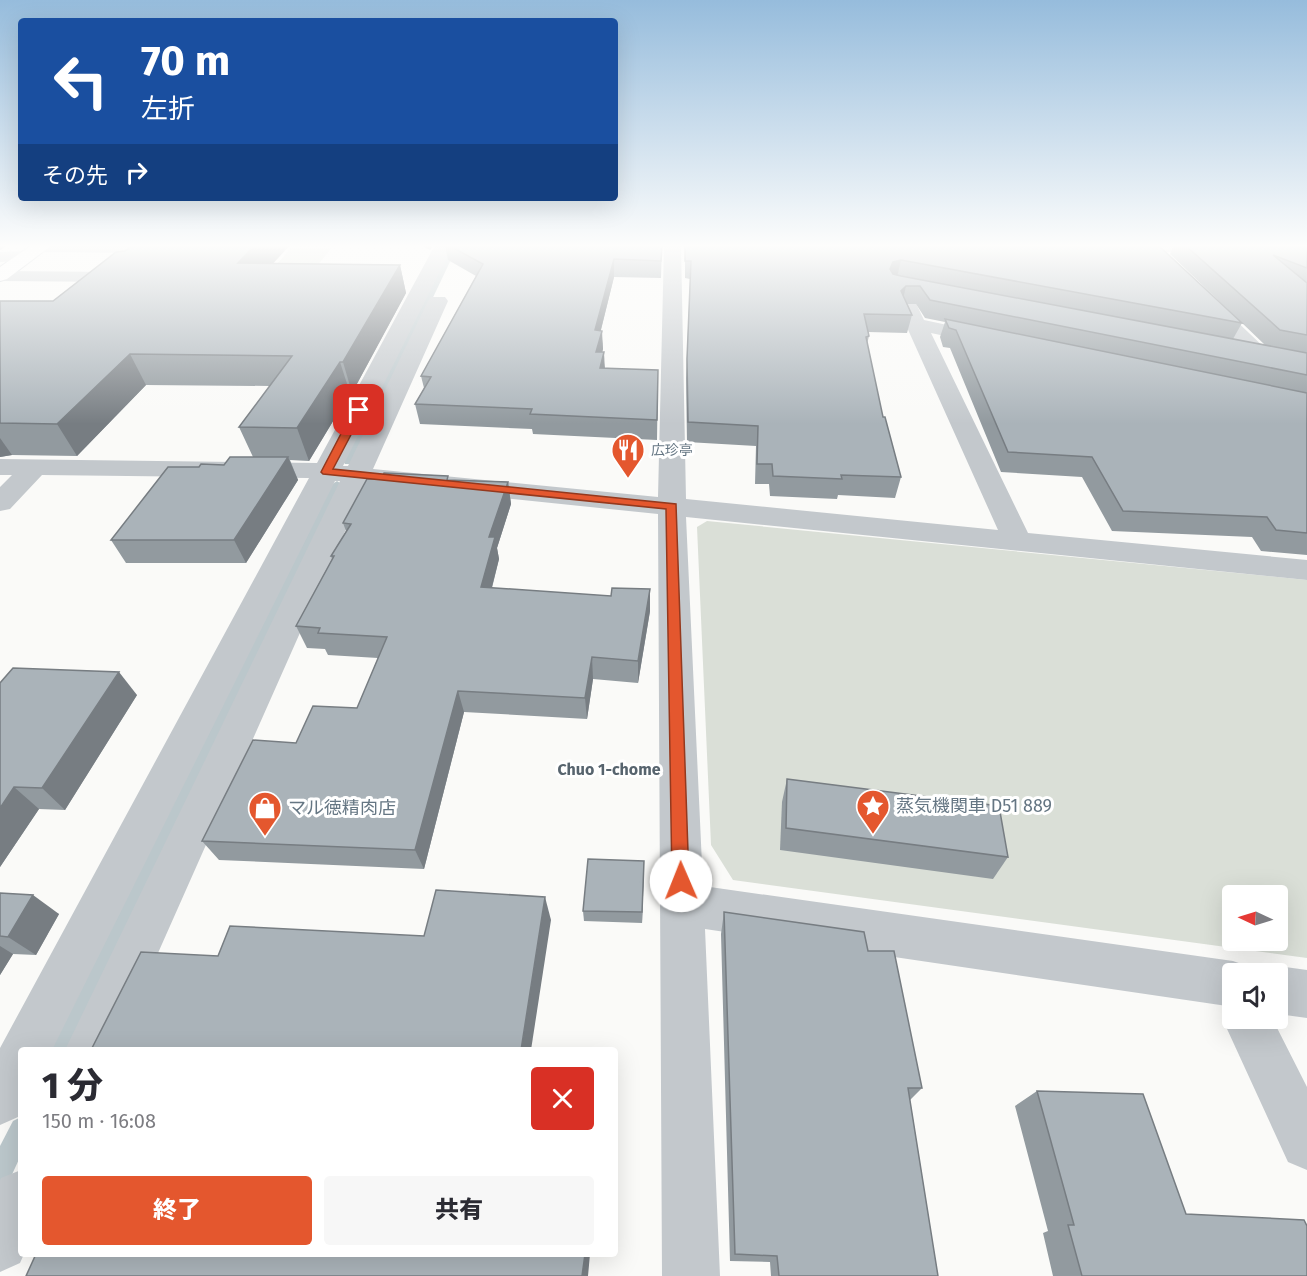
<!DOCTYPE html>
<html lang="ja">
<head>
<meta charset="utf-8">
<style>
	:root { --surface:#fff; --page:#f7f7f7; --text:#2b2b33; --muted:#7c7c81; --accent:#e4572e }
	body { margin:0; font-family:"Fira Sans","Noto Sans JP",sans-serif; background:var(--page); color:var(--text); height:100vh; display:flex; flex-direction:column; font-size:22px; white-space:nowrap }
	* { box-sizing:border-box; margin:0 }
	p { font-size:20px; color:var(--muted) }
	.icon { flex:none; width:33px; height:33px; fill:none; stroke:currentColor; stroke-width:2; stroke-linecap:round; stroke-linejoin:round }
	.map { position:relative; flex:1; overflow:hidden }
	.sheet { position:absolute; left:18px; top:1047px; width:600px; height:210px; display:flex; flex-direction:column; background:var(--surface); border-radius:6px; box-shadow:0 6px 24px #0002 }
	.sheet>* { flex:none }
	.guide { position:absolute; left:18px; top:18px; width:600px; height:183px; border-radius:6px; box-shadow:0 6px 24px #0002; background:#1a4fa0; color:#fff; overflow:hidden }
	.needle { width:39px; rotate:274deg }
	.controls { position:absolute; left:1222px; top:885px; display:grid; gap:12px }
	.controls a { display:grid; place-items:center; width:66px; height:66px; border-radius:6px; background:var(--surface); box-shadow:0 6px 24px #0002; font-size:30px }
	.pin { position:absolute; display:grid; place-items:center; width:51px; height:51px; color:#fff; margin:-26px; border-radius:12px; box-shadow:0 3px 9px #0006 }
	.me { position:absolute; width:66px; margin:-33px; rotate:359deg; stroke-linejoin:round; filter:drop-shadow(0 0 4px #0008) }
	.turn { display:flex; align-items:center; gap:21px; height:126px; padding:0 24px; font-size:27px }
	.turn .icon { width:78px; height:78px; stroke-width:2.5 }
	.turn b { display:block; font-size:42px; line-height:51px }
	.then { display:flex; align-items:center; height:57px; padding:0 24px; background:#0003; gap:12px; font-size:22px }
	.round { display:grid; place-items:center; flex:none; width:63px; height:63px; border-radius:6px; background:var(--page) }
	.headline { display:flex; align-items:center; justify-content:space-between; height:102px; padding:0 24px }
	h1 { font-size:36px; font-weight:800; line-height:45px }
	.action { display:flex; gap:12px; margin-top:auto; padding:12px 24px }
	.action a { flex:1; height:69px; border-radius:6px; background:var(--accent); color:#fff; font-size:24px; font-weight:800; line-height:69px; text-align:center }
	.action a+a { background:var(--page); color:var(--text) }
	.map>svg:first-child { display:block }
</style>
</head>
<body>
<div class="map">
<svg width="1307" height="1276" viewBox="0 0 1307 1276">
	<rect width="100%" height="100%" fill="#fafaf8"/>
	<g fill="#dadfd7" fill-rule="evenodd">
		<polygon points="294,245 334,245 277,315 231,315"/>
		<path d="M 707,521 L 1307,580 L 1307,958 L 733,880 L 711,845 L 697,527 ZM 1233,896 L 1278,896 L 1278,940 L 1233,940 Z"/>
	</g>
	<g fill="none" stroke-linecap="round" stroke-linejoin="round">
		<g fill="#bbc7cb" fill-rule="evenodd">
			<polygon points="450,245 458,245 355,461 353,464 345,464 343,461"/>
			<polygon points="337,481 343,485 72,1050 49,1050 331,485"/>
			<polygon points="21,1117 21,1155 9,1181 0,1184 0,1146 13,1121"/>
		</g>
		<g stroke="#b3babf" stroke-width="2">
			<polygon id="secondary" points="32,245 52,245 7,279 0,281 0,267"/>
		</g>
		<polygon fill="#c3c8cc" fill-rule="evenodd" points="34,245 150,245 161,252 134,276 119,282 0,281 0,271 117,272 142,253 40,252 35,250"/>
		<g fill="#c3c8cc" fill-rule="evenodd">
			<polygon points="435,245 453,245 343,466 348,466 428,301 431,297 445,297 448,301 373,469 658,497 664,246 681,245 686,499 998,530 870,245 888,245 924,320 994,335 998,339 994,343 987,345 931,333 1028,533 1307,560 1307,580 686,517 703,886 1233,961 1250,967 1252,974 1233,974 1233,1018 1272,1018 1307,1087 1307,1170 1288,1162 1222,1018 1227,1006 705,929 720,1276 662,1276 658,514 366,484 115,1050 65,1050 340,481 335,481 52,1050 21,1050 21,1112 18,1117 0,1125 0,1048 309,478 42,475 10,509 0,511 0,487 12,475 0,475 0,459 317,463"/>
			<polygon points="1110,245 1307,245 1307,252 1117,252 1111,251"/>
			<polygon points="27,251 33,252 36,256 33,260 0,262 0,252"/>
			<polygon points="1205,296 1212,298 1307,388 1307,408 1299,406 1198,306 1195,302 1198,298"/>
			<polygon points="1278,966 1307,970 1307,1018 1278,1014 1278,974 1261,974"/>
			<polygon points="21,1170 21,1254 24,1254 20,1263 0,1272 0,1181 1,1178"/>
		</g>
		<use href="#secondary" fill="#fff" fill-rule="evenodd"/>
	</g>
	<g fill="#929a9f">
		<polygon points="421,245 433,245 430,250"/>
		<polygon points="445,245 662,245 661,278 614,277 601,330 603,349 602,352 605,369 658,370 657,440 533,434 532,429 420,424 415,404 424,388 421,376 476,276 448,260"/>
		<polygon points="685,245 1158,245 1242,323 1233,339 1265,345 1170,254 1174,245 1307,245 1307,555 1261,551 1252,537 1112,531 1082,477 1001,472 950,348 943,347 940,337 945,322 925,318 916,304 907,304 912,315 907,333 868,332 869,336 867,344 883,417 901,477 895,498 838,495 837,499 770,496 769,484 755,484 756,446 687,442 686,378 690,279 685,278"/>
		<polygon points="273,263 400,265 406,293 352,393 350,393 309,461 290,460 298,480 246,563 126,563 111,540 199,467 224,465 253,457 239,427 270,386 146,385 77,456 12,455 0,457 0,301 53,301"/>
		<polygon points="449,480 508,482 511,504 497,548 499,559 492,588 611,596 650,589 650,611 638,683 593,679 587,719 464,712 424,869 219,860 202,841 296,743 357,708 378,658 328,655 325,649 307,648 296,626 332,559 331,556 346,531 343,523"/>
		<polygon points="13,668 137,695 65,810 39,809 0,867"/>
		<polygon points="787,779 1008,857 993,879 780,850 782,802"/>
		<polygon points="644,861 642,923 584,921 583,911"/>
		<polygon points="0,893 59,914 36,955 13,954 0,975"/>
		<polygon points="724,912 868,951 922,1088 910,1100 938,1276 771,1276 770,1262 730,1261 721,934"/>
		<polygon points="1037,1091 1186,1214 1307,1276 1053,1276 1043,1233 1048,1231 1015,1106"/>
	</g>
	<g fill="#777d82">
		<polygon points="0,245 8,245 0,250"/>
		<polygon points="255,245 290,245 248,291 238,263"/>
		<polygon points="614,259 614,277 596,349 595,330"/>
		<polygon points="901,260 897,277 889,279 890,269 893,262"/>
		<polygon points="400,265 406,293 352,393 343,362"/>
		<polygon points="906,286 902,304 901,291"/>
		<polygon points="602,331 603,349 597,371 596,352"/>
		<polygon points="604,352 605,372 600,368"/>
		<polygon points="130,354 146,385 77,456 57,424"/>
		<polygon points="340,362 350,393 309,461 297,428"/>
		<polygon points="0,438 12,455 0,457"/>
		<polygon points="288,457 298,480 246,563 234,540"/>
		<polygon points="508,482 511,504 497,548 499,559 486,610 481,587 489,537"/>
		<polygon points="650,589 650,611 638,683 638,661"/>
		<polygon points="592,657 593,679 587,719 585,698"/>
		<polygon points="119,672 137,695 65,810 42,788"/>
		<polygon points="458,691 464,712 424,869 415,850"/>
		<polygon points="14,787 39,809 0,867 0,808"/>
		<polygon points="644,861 644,872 642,923 642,912"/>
		<polygon points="33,895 59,914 36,955 8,937"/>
		<polygon points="545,897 551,920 531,1050 521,1050"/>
		<polygon points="0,946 13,954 0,975"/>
		<polygon points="585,1254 590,1254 588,1276 582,1276"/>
	</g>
	<g fill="#aab3b9" stroke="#777d82" stroke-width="1.5">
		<polygon points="133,245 255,245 238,263 400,265 343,362 340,362 297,428 239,427 292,356 130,354 57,424 0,423 0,301 53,301 116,252 125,251"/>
		<polygon points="448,245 662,245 661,261 614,259 595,330 602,331 596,352 604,352 600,368 658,370 657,420 530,414 532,409 415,404 431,377 421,376 483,264"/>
		<polygon points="685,245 1158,245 1242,323 901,260 893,262 890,269 893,274 901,276 1307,353 1307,375 930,300 920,286 906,286 901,291 912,315 864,314 869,336 866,337 883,417 885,417 901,477 841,475 842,479 773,476 772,464 757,464 758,426 688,422 687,359 691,261 685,261"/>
		<polygon points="1185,245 1307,245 1307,268 1273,255 1307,283 1307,335 1280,330"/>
		<polygon points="945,319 1307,393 1307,533 1276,530 1267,517 1123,511 1092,457 1008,452 956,330 949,328"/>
		<polygon points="230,457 288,457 234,540 111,540 168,467 199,467 201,464 224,465"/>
		<polygon points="384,473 448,476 447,480 508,482 489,537 495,537 481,587 611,596 612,588 650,589 638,661 592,657 585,698 458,691 415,850 202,841 253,740 296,743 313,706 357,708 387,637 318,633 320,628 296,626 334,556 331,556 351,524 343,523 367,479 381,479"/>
		<polygon points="13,668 119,672 42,788 14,787 0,808 0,683"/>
		<polygon points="787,779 999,806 1008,857 786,828"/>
		<polygon points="588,859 644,861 642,912 583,911"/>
		<polygon points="436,890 545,897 521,1050 91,1050 141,952 218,956 230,926 424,936"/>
		<polygon points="0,893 33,895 8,937 0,936"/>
		<polygon points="724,912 864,932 868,951 894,951 922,1088 908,1088 938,1276 779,1276 777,1256 735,1254"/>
		<polygon points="1037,1091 1143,1094 1186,1214 1304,1220 1307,1226 1307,1276 1082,1276 1068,1225 1074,1225"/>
		<polygon points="36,1254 585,1254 582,1276 26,1276"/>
	</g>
	<linearGradient id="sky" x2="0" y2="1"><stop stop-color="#96bcdc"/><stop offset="0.58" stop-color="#fdfdfc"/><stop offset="1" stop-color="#fdfdfc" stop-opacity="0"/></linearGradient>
	<rect width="1307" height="424" fill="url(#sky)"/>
	<polygon fill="#e4572e" stroke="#94391e" stroke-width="1.5" points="355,407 364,410 333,469 676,504 689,881 687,887 681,889 674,887 672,881 666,509 323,474 321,472"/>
	<defs>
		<g id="restaurant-pin" transform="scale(1.725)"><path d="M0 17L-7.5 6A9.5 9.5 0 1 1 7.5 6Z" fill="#e4572e" stroke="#fff"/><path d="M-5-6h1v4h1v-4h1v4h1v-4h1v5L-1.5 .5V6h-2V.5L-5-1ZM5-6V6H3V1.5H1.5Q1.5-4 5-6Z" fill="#fff"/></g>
		<g id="sight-pin" transform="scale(1.725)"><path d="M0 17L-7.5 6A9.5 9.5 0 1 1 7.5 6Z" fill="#e4572e" stroke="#fff"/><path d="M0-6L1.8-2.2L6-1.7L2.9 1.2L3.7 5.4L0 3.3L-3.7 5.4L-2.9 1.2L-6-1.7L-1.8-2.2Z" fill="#fff"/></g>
		<g id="shop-pin" transform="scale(1.725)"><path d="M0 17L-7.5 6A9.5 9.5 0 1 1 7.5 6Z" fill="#e4572e" stroke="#fff"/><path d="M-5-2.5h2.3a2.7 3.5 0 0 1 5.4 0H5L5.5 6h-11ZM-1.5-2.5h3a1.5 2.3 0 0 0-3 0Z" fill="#fff"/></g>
	</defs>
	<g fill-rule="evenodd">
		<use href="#restaurant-pin" x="628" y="450"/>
		<use href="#sight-pin" x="873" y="806"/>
		<use href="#shop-pin" x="265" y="808"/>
	</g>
	<g text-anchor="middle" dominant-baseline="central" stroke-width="6" stroke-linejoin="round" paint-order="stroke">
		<g font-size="14" fill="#657683" stroke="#fff" text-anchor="start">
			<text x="651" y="450">広珍亭</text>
		</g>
		<g font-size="16" font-weight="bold" fill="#57646e" stroke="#fff">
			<text x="609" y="769">Chuo 1-chome</text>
		</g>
		<g font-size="18" fill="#657683" stroke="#fff" text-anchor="start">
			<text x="896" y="806">蒸気機関車 D51 889</text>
			<text x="288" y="808">マル徳精肉店</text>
		</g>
	</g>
</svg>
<div class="controls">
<a><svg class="needle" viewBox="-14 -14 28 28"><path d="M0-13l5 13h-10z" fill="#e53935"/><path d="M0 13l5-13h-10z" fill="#7c7c81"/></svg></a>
<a><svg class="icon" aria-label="sound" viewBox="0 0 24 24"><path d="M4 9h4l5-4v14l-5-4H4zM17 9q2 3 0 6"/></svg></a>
</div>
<div class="pin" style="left:359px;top:410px;background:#d93025"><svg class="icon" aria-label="arrive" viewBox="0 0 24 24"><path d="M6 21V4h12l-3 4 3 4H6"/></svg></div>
<svg class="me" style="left:681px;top:881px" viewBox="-20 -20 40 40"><circle r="19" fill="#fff"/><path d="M0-13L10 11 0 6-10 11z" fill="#e4572e"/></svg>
<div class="guide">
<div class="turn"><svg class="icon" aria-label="left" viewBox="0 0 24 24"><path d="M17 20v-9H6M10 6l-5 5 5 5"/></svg><div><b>70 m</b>左折</div></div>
<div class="then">その先<svg class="icon" aria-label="right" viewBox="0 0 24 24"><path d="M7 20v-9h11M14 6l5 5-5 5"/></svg></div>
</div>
<section class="sheet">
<div class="headline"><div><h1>1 分</h1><p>150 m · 16:08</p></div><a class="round" style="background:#d93025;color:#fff"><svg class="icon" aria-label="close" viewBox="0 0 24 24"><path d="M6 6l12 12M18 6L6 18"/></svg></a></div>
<div class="action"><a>終了</a><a>共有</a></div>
</section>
</div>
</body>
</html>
